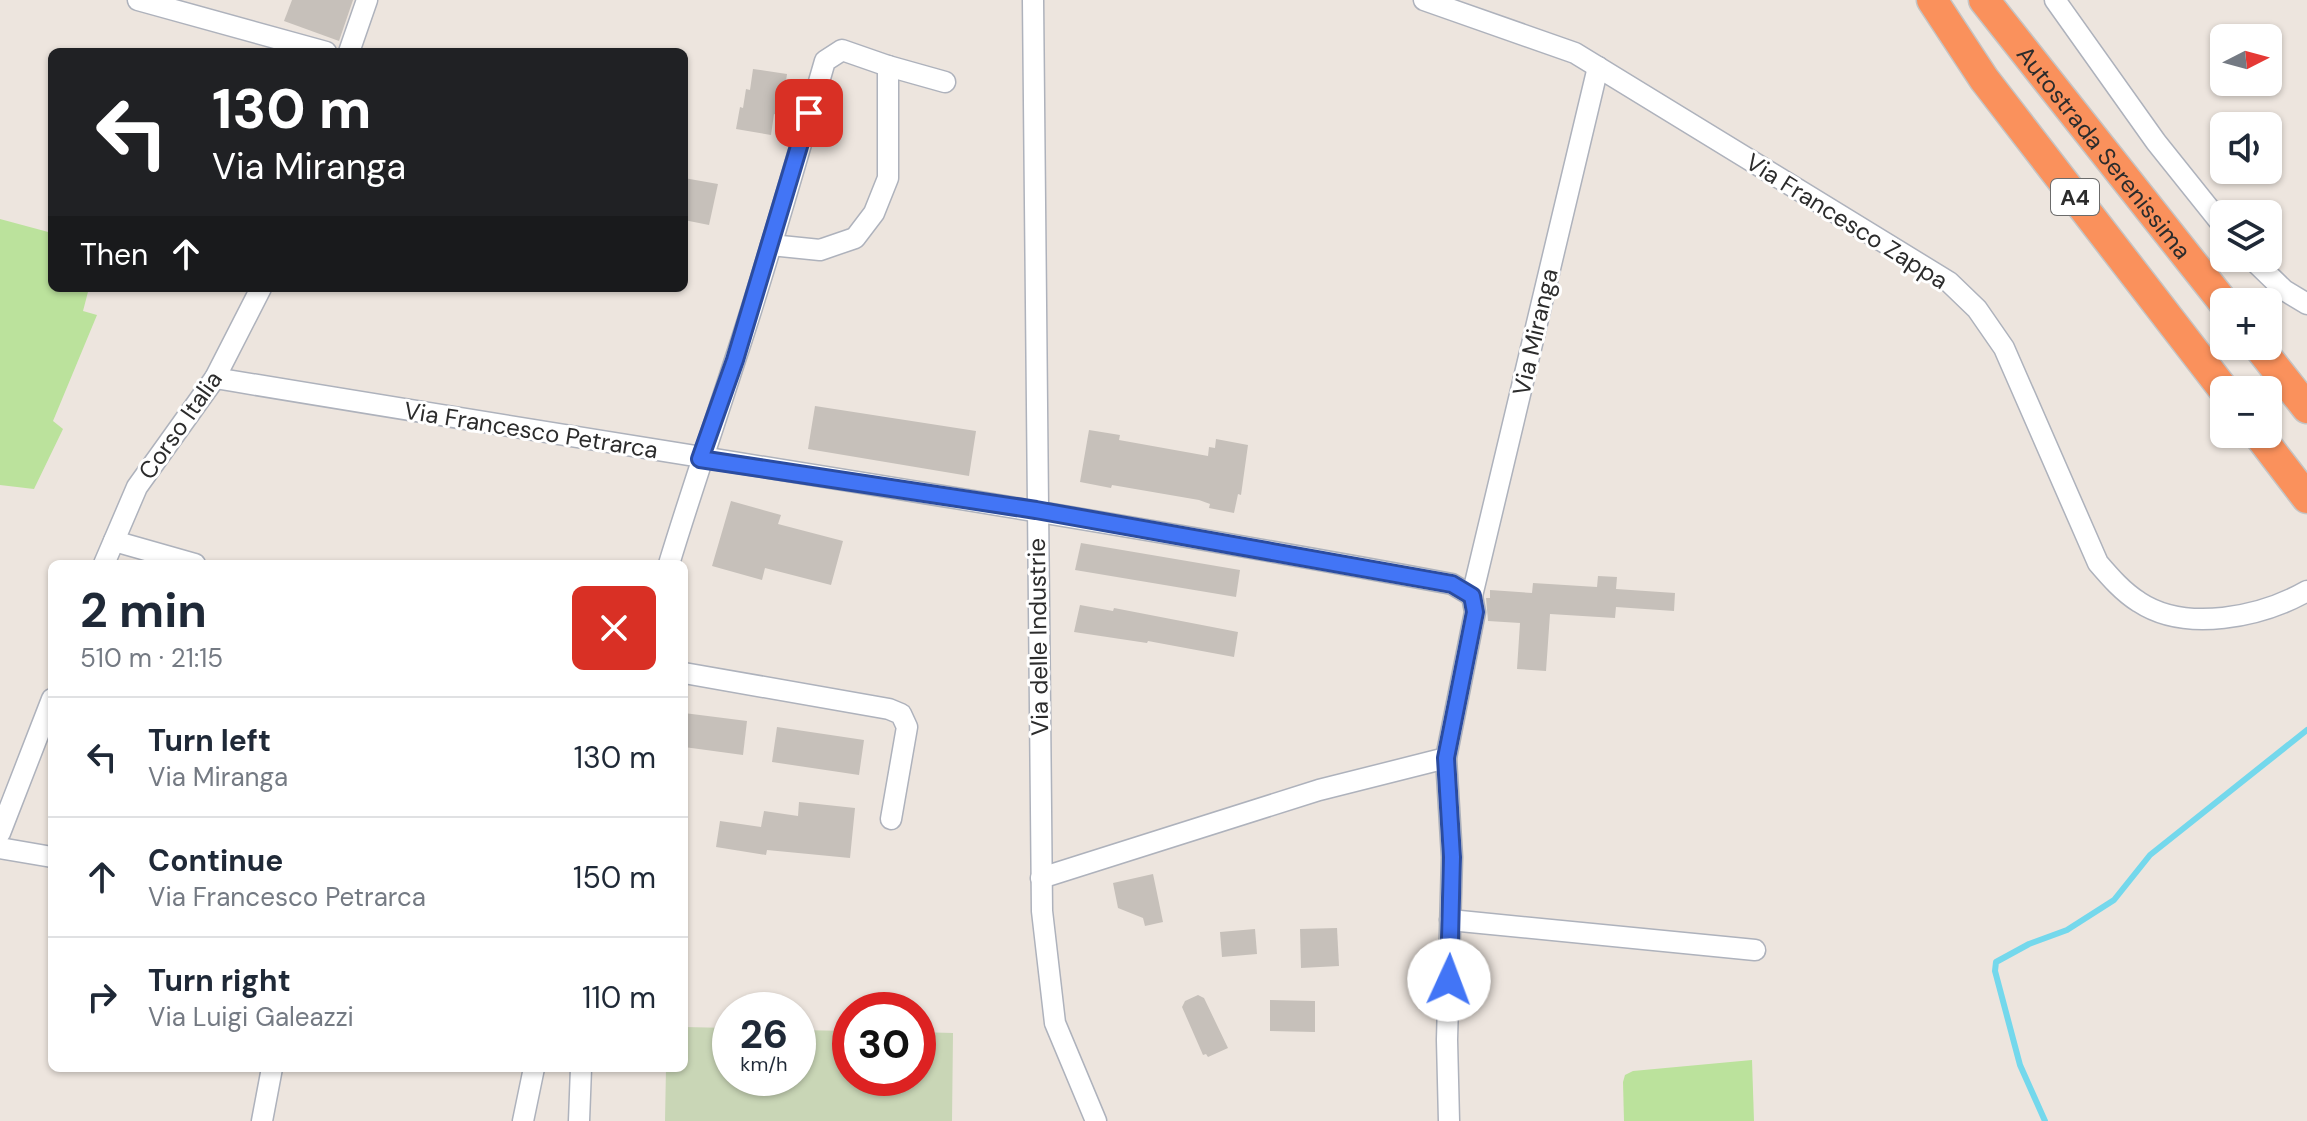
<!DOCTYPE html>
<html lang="en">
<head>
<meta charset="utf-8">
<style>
	:root { --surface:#fff; --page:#f2f2f3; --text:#1f2937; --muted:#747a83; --line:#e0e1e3 }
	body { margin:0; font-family:"DM Sans",sans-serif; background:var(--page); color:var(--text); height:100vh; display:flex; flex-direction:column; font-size:30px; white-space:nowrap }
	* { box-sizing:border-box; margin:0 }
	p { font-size:26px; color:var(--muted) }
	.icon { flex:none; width:44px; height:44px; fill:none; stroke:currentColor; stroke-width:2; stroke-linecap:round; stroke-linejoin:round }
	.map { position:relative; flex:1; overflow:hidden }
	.details { position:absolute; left:48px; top:560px; width:640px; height:512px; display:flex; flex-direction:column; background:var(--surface); border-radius:12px; box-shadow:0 2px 6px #0004 }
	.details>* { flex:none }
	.guide { position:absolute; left:48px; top:48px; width:640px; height:244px; border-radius:12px; box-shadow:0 2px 6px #0004; background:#202124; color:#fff; overflow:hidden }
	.needle { width:52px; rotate:84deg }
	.tools { position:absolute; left:2210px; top:24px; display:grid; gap:16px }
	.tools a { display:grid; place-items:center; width:72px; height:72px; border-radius:12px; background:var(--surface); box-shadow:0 2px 6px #0004; font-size:40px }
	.speed { position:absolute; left:712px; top:992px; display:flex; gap:16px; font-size:40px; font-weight:700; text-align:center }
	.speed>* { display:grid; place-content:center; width:104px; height:104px; border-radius:50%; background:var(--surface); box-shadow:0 2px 6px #0004; line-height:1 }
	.speed small { font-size:20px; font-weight:400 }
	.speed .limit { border:12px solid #d22; background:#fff; color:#111 }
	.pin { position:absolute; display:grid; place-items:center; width:68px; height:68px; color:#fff; margin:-34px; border-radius:16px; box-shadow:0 4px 12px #0006 }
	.me { position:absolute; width:88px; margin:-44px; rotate:2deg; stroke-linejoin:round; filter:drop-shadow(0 0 6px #0008) }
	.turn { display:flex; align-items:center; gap:28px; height:168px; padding:0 32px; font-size:36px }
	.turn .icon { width:104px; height:104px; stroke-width:2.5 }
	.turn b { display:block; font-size:56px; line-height:68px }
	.then { display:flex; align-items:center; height:76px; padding:0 32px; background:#0003; gap:16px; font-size:30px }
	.round { display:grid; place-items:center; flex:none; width:84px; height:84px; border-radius:12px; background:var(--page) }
	.summary { display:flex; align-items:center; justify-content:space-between; height:136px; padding:0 32px }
	h1 { font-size:48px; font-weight:700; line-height:60px }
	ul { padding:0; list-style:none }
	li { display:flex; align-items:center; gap:24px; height:120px; padding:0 32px; border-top:2px solid var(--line) }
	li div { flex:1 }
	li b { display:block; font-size:30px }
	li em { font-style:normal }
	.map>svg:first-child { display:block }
</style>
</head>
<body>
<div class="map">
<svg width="2307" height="1121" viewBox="0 0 2307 1121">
	<rect width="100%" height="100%" fill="#ede5de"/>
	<g fill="#bbe29c">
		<polygon points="0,219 52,233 52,288 89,288 83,311 97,315 53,421 63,429 34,489 0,485"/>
		<polygon points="1752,1060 1754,1121 1624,1121 1623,1082 1625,1075 1633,1071"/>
	</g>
	<polygon fill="#c9d6b6" points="684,1027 730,1028 730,1078 798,1078 798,1030 850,1031 850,1078 918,1078 918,1032 953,1033 952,1121 665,1121 666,1068 684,1068"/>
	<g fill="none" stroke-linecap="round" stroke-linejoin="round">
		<polyline stroke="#74d8ec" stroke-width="6" points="2045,1121 2020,1065 1995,971 1996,962 2029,944 2067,930 2114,900 2150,855 2307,730"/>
	</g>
	<g fill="#c6c0ba">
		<polygon points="292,0 353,0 339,41 284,21"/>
		<polygon points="753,69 787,74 784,95 781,95 777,115 774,114 771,135 736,129 740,107 743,108 746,89 750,90"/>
		<polygon points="684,178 718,184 709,225 684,220"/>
		<polygon points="815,406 976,431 969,476 808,449"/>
		<polygon points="1089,430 1120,435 1119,440 1208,456 1209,447 1215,448 1216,439 1248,445 1241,495 1238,494 1234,513 1209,508 1210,504 1199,500 1112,485 1111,488 1080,482"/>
		<polygon points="731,501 781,515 778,524 843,541 831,585 765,568 762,580 712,566"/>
		<polygon points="1081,543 1240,570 1236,597 1075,570"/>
		<polygon points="1598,576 1617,577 1616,589 1675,593 1674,611 1616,607 1615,618 1550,614 1546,671 1517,669 1520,623 1488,621 1486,598 1490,598 1490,590 1532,593 1533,583 1597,587"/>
		<polygon points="1080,605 1113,611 1114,608 1238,632 1234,657 1148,641 1147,643 1074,632"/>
		<polygon points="684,713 747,721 743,755 684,747"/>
		<polygon points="777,727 864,740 859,775 772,762"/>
		<polygon points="799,802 855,808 850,858 767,850 766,855 716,847 720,821 761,827 764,811 798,816"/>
		<polygon points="1153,874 1163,922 1145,926 1143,918 1118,908 1113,883"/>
		<polygon points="1337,928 1339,966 1301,968 1300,929"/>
		<polygon points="1255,929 1257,954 1222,957 1220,932"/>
		<polygon points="1198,995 1204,998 1228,1048 1208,1057 1206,1054 1203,1055 1182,1007 1185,1001"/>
		<polygon points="1270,1000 1315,1001 1315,1032 1270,1031"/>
	</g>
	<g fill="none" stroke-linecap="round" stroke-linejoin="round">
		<g stroke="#aeb2bc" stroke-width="23">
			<g id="minor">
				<polyline points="138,0 326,52"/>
				<polyline points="1033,0 1042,911 1055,1023 1096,1121"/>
				<path d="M 1424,0 L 1575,53 L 1949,282 L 1977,309 L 2004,348 L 2098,563 C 2110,577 2123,592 2139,602 C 2186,633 2261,617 2307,591"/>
				<polyline points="2055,0 2156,142 2224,227"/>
				<polyline points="349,52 367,0"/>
				<polyline points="771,245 820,250 855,238 874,213 888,178 888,66"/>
				<polyline points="2251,258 2284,290 2307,304"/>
				<path d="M 215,378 C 628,447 1041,508 1452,584 L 1472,596 L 1475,612 L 1446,758 L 1452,857 L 1447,1040 L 1449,1121"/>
				<polyline points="114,541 195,564"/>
				<polyline points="104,564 137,487 215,378 261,288"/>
				<path d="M 669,564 C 690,495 713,428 735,360 C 768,261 796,161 825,61 L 842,50 L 888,66 L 945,82"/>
				<polyline points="1472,596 1598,67"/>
				<polyline points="684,673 889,709 901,714 907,727 891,819"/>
				<polyline points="0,833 52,699"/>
				<polyline points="0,848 52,857"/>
				<polyline points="1041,878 1319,790 1446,758"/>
				<polyline points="1450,920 1755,950"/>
				<polyline points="262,1121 272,1068"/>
				<polyline points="523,1121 534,1068"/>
				<polyline points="579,1121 581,1068"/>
			</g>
		</g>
		<g stroke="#c4c4c4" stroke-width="33">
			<g id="highway">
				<polyline points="1932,0 1984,79 2224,390"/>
				<path id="s1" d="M 1984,0 L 2224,303"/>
				<polyline points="2258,346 2307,408"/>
				<polyline points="2258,434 2307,498"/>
			</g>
		</g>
		<use href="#minor" stroke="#fff" stroke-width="20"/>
		<use href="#highway" stroke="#fa915c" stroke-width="30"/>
	</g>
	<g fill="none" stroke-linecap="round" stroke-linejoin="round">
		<g stroke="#2b4ca0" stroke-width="20">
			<polyline id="route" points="809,113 735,360 700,459 1036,510 1452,584 1472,596 1475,612 1446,758 1452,857 1449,980"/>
		</g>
		<use href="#route" stroke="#4275f6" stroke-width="14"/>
	</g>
	<g text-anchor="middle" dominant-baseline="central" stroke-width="6" stroke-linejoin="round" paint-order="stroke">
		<rect fill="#fff" stroke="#6b6b6b" stroke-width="2" x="2051" y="179" width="48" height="36" rx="6"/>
		<g font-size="22" font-weight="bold" fill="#2c2c2c">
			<text x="2075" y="197">A4</text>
		</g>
		<g font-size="24" fill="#2c2c2c" stroke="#fff">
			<text stroke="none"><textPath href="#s1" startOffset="194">Autostrada Serenissima</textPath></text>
			<text transform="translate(1847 221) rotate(32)">Via Francesco Zappa</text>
			<text transform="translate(1535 332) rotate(-77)">Via Miranga</text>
			<text transform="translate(180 425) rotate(-55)">Corso Italia</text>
			<text transform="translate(531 430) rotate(9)">Via Francesco Petrarca</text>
			<text transform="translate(1038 637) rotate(-91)">Via delle Industrie</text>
		</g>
	</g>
</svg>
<div class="tools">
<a><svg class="needle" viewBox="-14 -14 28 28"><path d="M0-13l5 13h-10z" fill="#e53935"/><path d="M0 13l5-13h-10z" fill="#747a83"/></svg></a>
<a><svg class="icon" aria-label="sound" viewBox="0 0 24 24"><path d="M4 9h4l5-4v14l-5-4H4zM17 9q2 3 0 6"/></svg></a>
<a><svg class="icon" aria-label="layers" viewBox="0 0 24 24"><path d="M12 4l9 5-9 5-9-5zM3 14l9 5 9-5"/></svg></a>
<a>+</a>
<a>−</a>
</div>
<div class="speed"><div>26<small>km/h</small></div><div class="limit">30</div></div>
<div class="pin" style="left:809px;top:113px;background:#d93025"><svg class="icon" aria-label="arrive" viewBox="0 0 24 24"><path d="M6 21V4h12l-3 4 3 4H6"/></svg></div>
<svg class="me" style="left:1449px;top:980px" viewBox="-20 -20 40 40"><circle r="19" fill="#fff"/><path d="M0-13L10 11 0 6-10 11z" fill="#4275f6"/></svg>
<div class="guide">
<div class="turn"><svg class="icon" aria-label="left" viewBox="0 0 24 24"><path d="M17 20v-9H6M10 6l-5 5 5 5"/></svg><div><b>130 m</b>Via Miranga</div></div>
<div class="then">Then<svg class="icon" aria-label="ahead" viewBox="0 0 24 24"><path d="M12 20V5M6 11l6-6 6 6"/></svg></div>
</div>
<section class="details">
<div class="summary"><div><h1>2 min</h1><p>510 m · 21:15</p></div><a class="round" style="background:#d93025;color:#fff"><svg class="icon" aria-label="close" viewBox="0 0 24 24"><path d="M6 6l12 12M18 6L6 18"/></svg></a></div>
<ul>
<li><svg class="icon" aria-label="left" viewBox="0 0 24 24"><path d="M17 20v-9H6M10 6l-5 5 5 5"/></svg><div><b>Turn left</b><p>Via Miranga</p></div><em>130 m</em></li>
<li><svg class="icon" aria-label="ahead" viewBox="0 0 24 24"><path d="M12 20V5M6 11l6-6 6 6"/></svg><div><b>Continue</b><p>Via Francesco Petrarca</p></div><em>150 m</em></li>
<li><svg class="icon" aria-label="right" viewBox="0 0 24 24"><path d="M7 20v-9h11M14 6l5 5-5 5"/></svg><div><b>Turn right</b><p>Via Luigi Galeazzi</p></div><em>110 m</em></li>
</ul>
</section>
</div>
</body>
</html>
